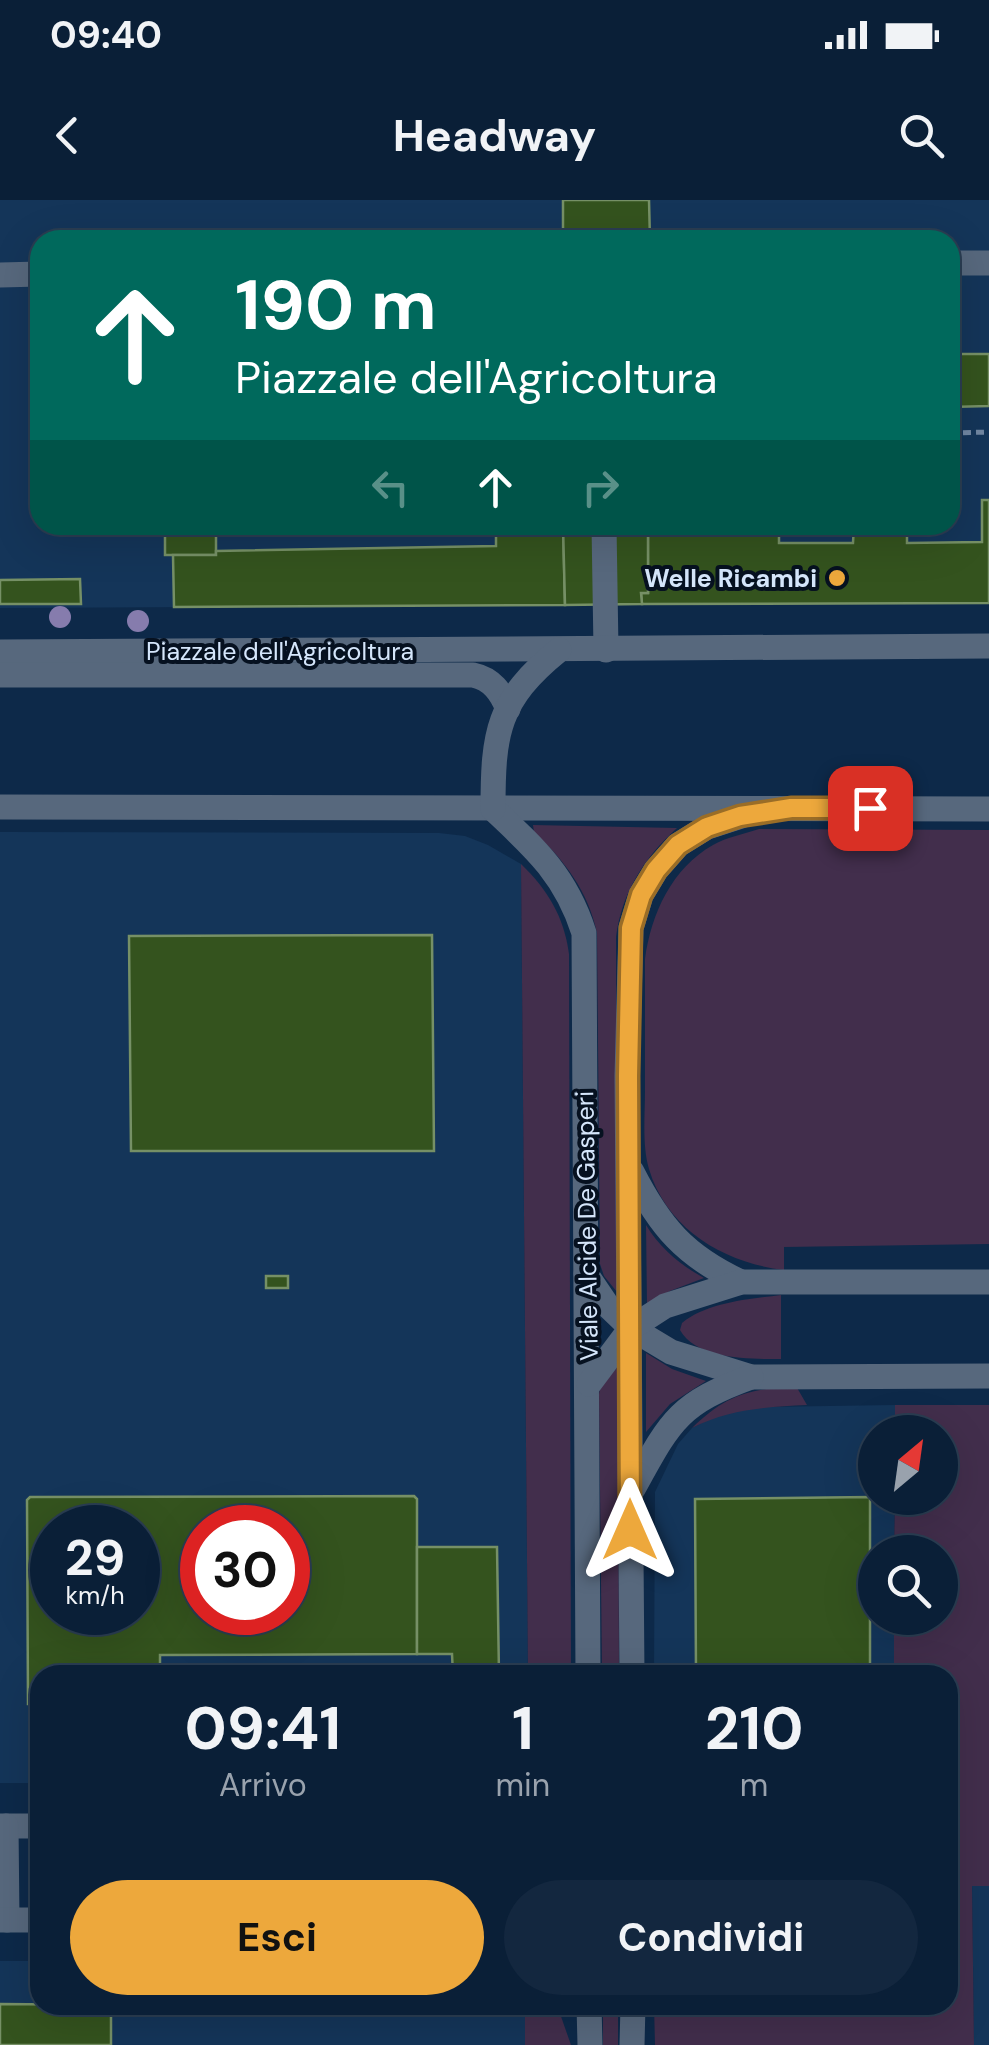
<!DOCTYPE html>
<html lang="it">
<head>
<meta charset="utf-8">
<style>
	:root { --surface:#0a1f37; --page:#13273f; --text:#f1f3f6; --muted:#99a2ad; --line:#2a3d52; --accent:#eda83c }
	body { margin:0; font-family:"DM Sans",sans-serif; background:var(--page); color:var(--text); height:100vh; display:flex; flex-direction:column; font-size:38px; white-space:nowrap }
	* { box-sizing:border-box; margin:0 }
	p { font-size:32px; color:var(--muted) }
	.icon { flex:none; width:55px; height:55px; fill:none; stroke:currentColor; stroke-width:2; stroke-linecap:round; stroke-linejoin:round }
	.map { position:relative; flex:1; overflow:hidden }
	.details { position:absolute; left:30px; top:1465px; width:928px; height:350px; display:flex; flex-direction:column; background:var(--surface); border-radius:30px; box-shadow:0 10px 40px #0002,0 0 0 2px var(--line) }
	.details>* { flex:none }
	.top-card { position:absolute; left:30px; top:30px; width:930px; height:305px; border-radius:30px; box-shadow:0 10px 40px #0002,0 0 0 2px var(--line); background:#00695c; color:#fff; overflow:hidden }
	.needle { width:65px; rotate:29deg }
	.fabs { position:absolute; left:858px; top:1215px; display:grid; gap:20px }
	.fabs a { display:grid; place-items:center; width:100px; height:100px; border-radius:50%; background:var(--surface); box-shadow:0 10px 40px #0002,0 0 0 2px var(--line); font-size:50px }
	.speed { position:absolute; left:30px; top:1305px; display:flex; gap:20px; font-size:50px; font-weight:700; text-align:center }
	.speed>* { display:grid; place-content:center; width:130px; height:130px; border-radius:50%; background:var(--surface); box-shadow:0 10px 40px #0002,0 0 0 2px var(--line); line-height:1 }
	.speed small { font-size:25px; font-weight:400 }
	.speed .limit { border:15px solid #d22; background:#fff; color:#111 }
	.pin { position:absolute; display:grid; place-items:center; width:85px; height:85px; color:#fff; margin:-42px; border-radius:20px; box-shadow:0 5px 15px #0006 }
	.me { position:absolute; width:110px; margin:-55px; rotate:0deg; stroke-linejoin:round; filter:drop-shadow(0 0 8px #0008) }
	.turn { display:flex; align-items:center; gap:35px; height:210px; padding:0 40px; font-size:45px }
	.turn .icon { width:130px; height:130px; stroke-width:2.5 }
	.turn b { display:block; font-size:70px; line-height:85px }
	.lanes { display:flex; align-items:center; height:95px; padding:0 40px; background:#0003; justify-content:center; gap:50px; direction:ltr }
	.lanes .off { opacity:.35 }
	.eta { display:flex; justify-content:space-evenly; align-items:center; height:170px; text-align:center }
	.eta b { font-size:60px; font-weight:700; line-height:70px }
	.primary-button { display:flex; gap:20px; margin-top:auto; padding:20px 40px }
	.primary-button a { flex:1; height:115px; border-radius:60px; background:var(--accent); color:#111; font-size:40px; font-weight:700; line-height:115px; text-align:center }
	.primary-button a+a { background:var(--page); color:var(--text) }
	.status { display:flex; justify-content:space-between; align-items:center; height:70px; padding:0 50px; background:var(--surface); direction:ltr }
	.status svg { height:28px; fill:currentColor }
	header { display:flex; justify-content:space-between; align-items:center; height:130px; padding:0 40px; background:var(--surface); font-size:45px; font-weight:700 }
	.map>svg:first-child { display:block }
</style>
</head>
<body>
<div class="status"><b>09:40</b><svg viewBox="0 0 49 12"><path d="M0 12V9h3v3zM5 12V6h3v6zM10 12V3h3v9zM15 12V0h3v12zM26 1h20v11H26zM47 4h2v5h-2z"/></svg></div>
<header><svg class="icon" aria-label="back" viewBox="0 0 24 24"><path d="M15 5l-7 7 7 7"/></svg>Headway<svg class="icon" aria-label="search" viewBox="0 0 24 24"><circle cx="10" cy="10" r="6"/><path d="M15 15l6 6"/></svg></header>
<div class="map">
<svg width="989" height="1845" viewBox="0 0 989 1845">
	<rect width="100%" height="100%" fill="#0d2949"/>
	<g fill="#143559" fill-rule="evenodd">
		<path d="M 0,0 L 989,0 L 989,403 L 0,408 ZM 40,40 L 950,40 L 950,325 L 40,325 Z"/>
		<path d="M 0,632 L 439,633 L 465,636 L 488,645 L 521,664 L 528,1475 L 40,1475 L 40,1583 L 0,1583 ZM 52,1328 L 138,1328 L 138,1412 L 52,1412 ZM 202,1328 L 288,1328 L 288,1412 L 202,1412 Z"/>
		<polygon points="895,1205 895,1232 875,1232 875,1298 895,1298 894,1352 875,1352 875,1418 894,1418 894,1475 654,1475 655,1292 678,1244 692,1228 717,1215 761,1207"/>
		<polygon points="972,1685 989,1686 989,1845 974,1845"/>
		<polygon points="0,1761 40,1761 40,1805 525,1805 525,1845 0,1845"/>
	</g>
	<g fill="#422e4c">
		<path d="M 533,625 L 677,628 C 644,658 622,692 616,737 L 617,1092 L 604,1076 L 600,1064 L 597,733 C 588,691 565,661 534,632 Z"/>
		<path d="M 759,629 L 989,630 L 989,1044 L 784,1047 L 784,1070 C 725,1063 667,1030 649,969 C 642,945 645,916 645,891 C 645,847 645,803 645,759 C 651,714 672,668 713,645 C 727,637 744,634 759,629 Z"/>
		<path d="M 521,664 C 548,690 564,717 569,754 L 571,1475 L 528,1475 Z"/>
		<path d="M 646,1025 C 660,1048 680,1065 704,1078 L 670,1091 L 647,1105 Z"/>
		<path d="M 781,1095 L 781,1159 C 751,1159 697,1160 680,1130 L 682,1123 C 708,1102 750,1099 781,1095 Z"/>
		<polygon points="646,1153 672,1169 706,1181 670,1204 646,1232"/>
		<polygon points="618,1166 619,1475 602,1475 599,1194 600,1188"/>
		<path d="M 796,1186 L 807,1205 C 766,1207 729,1209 692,1228 C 726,1195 749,1189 796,1186 Z"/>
		<polygon points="895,1205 989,1205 989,1686 972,1686 974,1845 655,1845 654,1805 948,1805 948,1475 894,1475 894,1418 940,1418 940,1352 894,1352 895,1298 940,1298 940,1232 895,1232"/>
		<polygon points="525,1805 557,1805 571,1845 525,1845"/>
		<rect x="603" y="1805" width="15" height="40"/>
	</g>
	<g fill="#34531e" stroke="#769066" stroke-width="2.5" fill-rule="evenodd">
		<polygon points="563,0 649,0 650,40 563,40"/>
		<polygon points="950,154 989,154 989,206 950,207"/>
		<polygon points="982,300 989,300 989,403 642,404 641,393 648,393 648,325 779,325 779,343 853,343 854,325 907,325 907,343 982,342"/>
		<rect x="165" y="325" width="51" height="30"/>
		<polygon points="496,325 563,325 565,405 174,407 173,355 216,355 216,351 496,346"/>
		<polygon points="563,325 648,325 648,393 641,393 642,404 565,405"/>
		<polygon points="80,379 81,404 0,404 0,380"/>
		<polygon points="432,735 434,951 131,951 129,736"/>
		<rect x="266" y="1076" width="22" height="12"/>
		<path d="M 414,1296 L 417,1299 L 417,1454 L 160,1455 L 160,1475 L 40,1475 L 40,1504 L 28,1504 L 27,1300 L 30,1297 ZM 52,1328 L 138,1328 L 138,1412 L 52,1412 ZM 202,1328 L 288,1328 L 288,1412 L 202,1412 Z"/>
		<polygon points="870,1297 870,1475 696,1475 695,1299"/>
		<polygon points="417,1347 497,1347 499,1475 453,1475 452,1454 417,1454"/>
		<polygon points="0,1804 111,1805 111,1845 0,1845"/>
	</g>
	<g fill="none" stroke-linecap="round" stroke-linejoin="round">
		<polyline stroke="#7187a2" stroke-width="5" stroke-dasharray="8 5" stroke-linecap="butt" points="950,233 989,232"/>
		<g stroke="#57687d" stroke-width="25">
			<polyline points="950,63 989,63"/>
			<polyline points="0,75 40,74"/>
			<polyline points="604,325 606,450"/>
			<polyline points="0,452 989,446"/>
			<path d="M 0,475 L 473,475 C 492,479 501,492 508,509"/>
			<polyline points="0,607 989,609"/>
			<path d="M 493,609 C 535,648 566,676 584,733 L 588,1475"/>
			<path d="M 493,609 C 493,533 497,500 559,450"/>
			<path d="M 632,972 C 660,1027 685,1056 741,1082"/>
			<polyline points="586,1074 607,1105 631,1128 671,1152 751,1177 989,1176"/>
			<polyline points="589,1184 631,1128 665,1106 741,1082 989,1082"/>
			<path d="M 633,1289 C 670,1222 677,1204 751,1177"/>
			<polyline points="632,1475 627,876 631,728 641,695 656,670 678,645 707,627 741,616"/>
			<polyline points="0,1626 40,1626"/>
			<polyline points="6,1626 7,1720"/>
			<polyline points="0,1720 40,1720"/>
			<polyline points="589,1805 590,1845"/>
			<polyline points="632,1845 633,1805"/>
		</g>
	</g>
	<g fill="#867cad">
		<circle cx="60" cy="417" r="11"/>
		<circle cx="138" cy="421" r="11"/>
	</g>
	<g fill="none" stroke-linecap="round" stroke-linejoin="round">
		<g stroke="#9a6d27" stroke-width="25">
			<polyline id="route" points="630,1330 628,876 631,728 641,695 656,670 678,645 707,627 740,616 791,608 870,608"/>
		</g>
		<use href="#route" stroke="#eda83c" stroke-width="18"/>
	</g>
	<circle fill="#eda83c" stroke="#061120" stroke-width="4" cx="837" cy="378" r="10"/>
	<g text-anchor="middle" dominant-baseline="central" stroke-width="8" stroke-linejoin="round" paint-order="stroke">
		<g font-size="25" font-weight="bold" fill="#d5e6fb" stroke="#061120" text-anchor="end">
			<text x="817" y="378">Welle Ricambi</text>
		</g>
		<g font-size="25" fill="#d5e6fb" stroke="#061120">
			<text x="280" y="451">Piazzale dell'Agricoltura</text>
			<text transform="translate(587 1026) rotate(-91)">Viale Alcide De Gasperi</text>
		</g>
	</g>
</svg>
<div class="fabs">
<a><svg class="needle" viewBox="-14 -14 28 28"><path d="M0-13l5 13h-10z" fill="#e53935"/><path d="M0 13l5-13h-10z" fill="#99a2ad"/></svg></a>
<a><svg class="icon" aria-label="search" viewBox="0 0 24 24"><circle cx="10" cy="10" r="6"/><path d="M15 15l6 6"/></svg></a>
</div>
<div class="speed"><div>29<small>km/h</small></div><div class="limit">30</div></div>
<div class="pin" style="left:870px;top:608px;background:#d93025"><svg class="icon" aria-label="arrive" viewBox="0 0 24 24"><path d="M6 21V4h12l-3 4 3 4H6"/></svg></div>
<svg class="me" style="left:630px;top:1330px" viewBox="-20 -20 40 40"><path d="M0-17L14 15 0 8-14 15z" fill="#eda83c" stroke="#fff" stroke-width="4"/></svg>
<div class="top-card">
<div class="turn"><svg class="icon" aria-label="ahead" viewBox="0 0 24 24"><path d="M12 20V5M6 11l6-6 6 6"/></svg><div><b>190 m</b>Piazzale dell'Agricoltura</div></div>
<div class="lanes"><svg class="icon off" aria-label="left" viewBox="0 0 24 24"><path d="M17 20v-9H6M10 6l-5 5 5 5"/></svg><svg class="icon" aria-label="ahead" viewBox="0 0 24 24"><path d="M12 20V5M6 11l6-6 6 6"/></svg><svg class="icon off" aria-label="right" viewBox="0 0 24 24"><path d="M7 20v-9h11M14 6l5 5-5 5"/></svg></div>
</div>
<section class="details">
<div class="eta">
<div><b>09:41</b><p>Arrivo</p></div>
<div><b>1</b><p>min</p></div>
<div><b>210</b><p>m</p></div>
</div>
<div class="primary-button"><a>Esci</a><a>Condividi</a></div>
</section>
</div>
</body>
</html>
